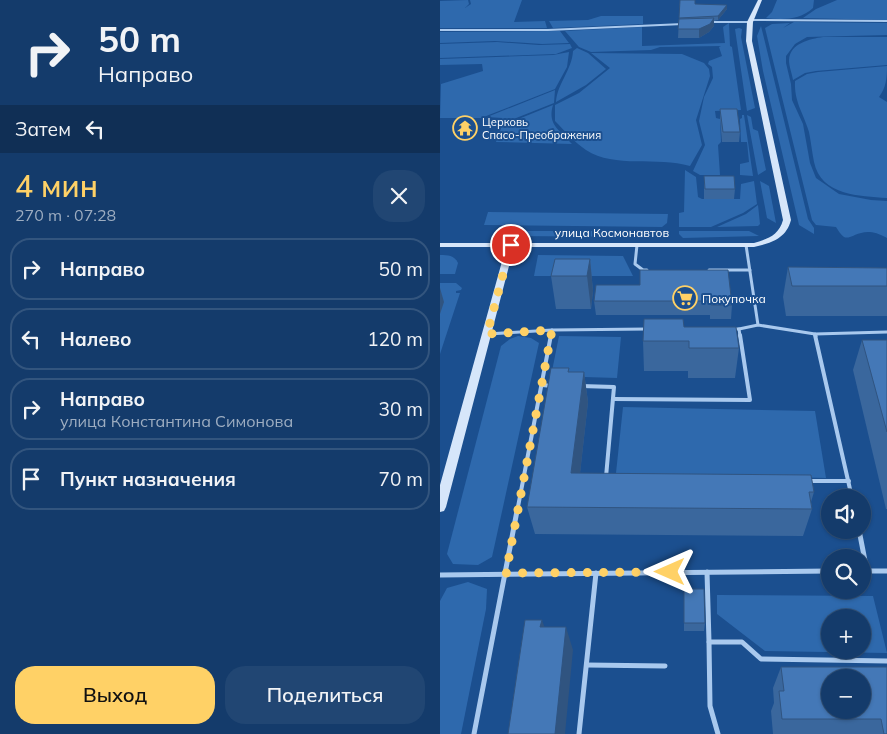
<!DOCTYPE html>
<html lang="ru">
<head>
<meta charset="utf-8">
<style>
	:root { --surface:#143b6b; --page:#214673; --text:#f1f3f6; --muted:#9dadc1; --line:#33557e; --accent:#ffd166 }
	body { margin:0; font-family:Mulish,sans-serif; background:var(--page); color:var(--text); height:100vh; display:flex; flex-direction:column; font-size:19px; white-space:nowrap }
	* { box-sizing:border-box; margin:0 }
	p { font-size:16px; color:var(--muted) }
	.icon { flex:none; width:28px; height:28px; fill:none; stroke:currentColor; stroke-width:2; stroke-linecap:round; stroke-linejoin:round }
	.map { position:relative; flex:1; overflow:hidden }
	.details { display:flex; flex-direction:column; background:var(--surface); width:440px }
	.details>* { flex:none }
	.guide { background:#143b6b; color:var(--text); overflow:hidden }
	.buttons { position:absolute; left:381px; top:489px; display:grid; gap:10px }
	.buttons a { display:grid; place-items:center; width:50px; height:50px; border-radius:50%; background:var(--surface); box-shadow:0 1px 4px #0004,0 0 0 1px var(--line); font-size:25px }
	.pin { position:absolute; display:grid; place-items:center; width:42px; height:42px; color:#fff; margin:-21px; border:2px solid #fff; border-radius:50%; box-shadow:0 1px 5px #0007 }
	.me { position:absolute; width:55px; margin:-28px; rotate:270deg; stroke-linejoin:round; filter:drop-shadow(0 0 4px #0008) }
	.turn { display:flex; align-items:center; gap:18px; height:105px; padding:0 15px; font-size:22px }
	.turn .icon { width:65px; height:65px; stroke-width:2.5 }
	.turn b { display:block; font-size:35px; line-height:42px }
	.then { display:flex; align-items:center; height:48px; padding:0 15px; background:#0003; gap:10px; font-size:19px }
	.round { display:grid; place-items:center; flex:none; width:52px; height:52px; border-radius:20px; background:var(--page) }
	.headline { display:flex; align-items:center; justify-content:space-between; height:85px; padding:0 15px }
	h1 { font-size:30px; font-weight:600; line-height:38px; color:var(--accent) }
	.primary-button { display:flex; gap:10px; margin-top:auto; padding:10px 15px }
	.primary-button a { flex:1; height:58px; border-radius:20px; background:var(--accent); color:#111; font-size:20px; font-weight:600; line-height:58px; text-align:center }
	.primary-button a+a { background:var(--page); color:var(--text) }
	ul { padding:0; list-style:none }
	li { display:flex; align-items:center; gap:15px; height:62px; margin:0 10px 8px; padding:0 5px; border:2px solid var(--line); border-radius:20px }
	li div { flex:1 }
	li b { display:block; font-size:19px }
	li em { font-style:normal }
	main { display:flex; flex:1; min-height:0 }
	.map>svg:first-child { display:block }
</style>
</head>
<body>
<main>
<section class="details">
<div class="guide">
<div class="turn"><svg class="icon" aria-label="right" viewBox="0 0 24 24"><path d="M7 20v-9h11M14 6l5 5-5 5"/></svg><div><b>50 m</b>Направо</div></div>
<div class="then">Затем<svg class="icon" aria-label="left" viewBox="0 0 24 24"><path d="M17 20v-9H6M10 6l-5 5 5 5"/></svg></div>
</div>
<div class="headline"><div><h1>4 мин</h1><p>270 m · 07:28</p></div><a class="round"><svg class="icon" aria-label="close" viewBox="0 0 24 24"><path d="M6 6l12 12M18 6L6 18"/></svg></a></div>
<ul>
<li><svg class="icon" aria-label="right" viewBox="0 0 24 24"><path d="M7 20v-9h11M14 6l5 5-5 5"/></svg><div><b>Направо</b></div><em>50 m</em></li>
<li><svg class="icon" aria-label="left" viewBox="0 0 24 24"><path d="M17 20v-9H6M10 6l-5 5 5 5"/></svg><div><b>Налево</b></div><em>120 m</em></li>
<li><svg class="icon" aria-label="right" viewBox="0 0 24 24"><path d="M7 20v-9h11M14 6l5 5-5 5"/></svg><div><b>Направо</b><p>улица Константина Симонова</p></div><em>30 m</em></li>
<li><svg class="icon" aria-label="arrive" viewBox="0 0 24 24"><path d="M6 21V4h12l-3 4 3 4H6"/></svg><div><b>Пункт назначения</b></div><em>70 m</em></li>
</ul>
<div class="primary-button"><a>Выход</a><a>Поделиться</a></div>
</section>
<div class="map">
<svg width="447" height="734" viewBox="0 0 447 734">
	<rect width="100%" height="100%" fill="#1b4f8f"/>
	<g fill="#2e69ad" fill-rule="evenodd">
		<polygon points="28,0 29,4 25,8 31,4 30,0 82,0 74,22 105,21 107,28 0,28 0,1"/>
		<path d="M 337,0 L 374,0 L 373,8 C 360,20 343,20 326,18 L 332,12 Z"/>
		<polygon points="397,0 447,0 447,20 363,18 376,9"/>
		<polygon points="161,16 203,16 203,24 113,28 109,21 148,20"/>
		<path d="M 354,22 L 447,23 L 447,35 L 367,37 L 355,44 L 346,56 L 346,63 L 351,84 L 352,100 L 363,124 L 370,163 L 376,178 L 399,194 L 431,200 L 447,201 L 447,238 C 422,223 412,241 404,237 C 401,235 398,230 396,227 L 376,225 L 372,220 L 325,28 L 332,24 L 350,23 L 343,28 Z"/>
		<polygon points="289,23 290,46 292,47 301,110 275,111 276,118 280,119 281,142 278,145 280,175 260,175 253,171 265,145 259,121 264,97 273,78 272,67 268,64 269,61 282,56 279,47 281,46 220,47 211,50 151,52 139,47 125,31 202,27 202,46 285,43 283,27"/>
		<polygon points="321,26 368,219 374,228 374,234 359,225 323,71 317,36"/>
		<polygon points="299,28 302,29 301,37 315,108 307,111 295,29"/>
		<polygon points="120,31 129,43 102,44 55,41 0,43 0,32"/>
		<path d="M 383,37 L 447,37 L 447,65 L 376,71 L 365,73 L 353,80 C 352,73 349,67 349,60 C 350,43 370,39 383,37 Z"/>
		<polygon points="57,42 99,45 130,44 132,48 116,54 0,58 0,44"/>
		<path d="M 137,48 L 148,53 L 166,69 L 146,85 L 116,102 C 117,84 132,70 133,51 Z"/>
		<polygon points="129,52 127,67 115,89 41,118 0,118 1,84 43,71 42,64 0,65 0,59 113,55"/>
		<path d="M 151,53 L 242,54 L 264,63 L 269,69 L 270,76 L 256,120 L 262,145 L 250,166 C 217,156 175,169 146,150 C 134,142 125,131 115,121 L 115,105 L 139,93 L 170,68 Z"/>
		<path d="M 447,66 C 447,78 446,88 439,97 L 447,102 L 447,198 C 420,196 381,196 374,162 C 372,152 371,142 369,132 C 363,112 354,102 355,81 L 367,74 L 378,72 Z"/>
		<polygon points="115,90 114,103 61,124 62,118 47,117"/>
		<path d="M 113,105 C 107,125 120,130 132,144 L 56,142 L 61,126 Z"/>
		<polygon points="302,115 304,115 313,176 300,175 300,164 309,162 307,142 301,142 300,119 302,118"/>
		<polygon points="307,115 311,117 313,129 318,131 326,170 318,175"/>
		<polygon points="245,170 256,177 258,197 262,199 300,199 301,184 314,181 317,204 303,213 271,227 239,227 239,213 244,212"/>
		<polygon points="320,181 329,186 336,223 327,218"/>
		<polygon points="318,205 320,224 318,226 277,227 306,214"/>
		<polygon points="48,212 228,214 227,223 222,227 44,225"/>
		<polygon points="62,231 229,231 225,237 59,236"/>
		<polygon points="239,231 309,231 319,236 243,238 239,234"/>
		<path d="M 0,255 C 8,255 14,255 18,263 L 15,274 L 0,274 Z"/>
		<polygon points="98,255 183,256 193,276 94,276"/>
		<polygon points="0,283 16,283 22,288 21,290 16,291 16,293 20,293 0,354"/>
		<polygon points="78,336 91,338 99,343 52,557 38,565 13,564 7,554 61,346 70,339"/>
		<polygon points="119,336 181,337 177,378 111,376"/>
		<polygon points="183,407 375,411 386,478 176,473"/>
		<polygon points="28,582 47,589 46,609 21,734 0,734 0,601 7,588"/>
		<path d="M 277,595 L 433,596 L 447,653 L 325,651 L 277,614 ZM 390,618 L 422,618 L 422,650 L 390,650 Z"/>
	</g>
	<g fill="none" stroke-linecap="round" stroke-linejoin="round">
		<g stroke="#a9c9ee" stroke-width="2">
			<polyline points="312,20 447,21"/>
			<polyline points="270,22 310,22"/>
			<polyline points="0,30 108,30 243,24"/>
		</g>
		<g stroke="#a9c9ee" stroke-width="3">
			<polyline points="197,245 195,264 203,270 207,270"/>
			<polyline points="306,245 318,325 375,334 376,336"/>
			<polyline points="269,270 310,270"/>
			<polyline points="293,329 299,329 300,336"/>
			<polyline points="299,329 318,325"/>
			<polyline points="48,334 112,330 208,329"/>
			<polyline points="375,334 447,332"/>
			<polyline points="111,336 112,330"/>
		</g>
		<g stroke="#a9c9ee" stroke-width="4">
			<polyline points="375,335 412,498"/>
			<polyline points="102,385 112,386"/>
			<polyline points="141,386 174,387 166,477"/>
			<polyline points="173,399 310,400 300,335"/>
			<polyline points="368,481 409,481"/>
			<polyline points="77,512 111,335"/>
		</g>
		<g stroke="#a9c9ee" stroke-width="5">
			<polyline points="419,530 427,571"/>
			<polyline points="422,571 447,571"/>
			<polyline points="267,572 269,642 302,642 321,659 447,661"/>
			<polyline points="0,575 390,571"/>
			<polyline points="269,642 270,706 278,734"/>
			<polyline points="147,665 225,666"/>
			<polyline points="34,734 77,511"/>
			<polyline points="139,734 156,573"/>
		</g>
		<path fill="#d6e6fa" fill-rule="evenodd" d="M 318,0 L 322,0 L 313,22 L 312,41 L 351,220 C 346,239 331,243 314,247 L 74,247 L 6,507 L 4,511 L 0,512 L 0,485 L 66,247 L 0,247 L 0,243 L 314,243 C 328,239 339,235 343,220 L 306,41 L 307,22 Z"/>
	</g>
	<g fill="#3a679d">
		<polygon points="240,0 255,4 287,9 278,20 274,21 274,26 269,32 259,38 238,38"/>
		<polygon points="280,109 300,132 299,142 282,142 280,119"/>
		<polygon points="264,176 295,189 294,199 264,199"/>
		<polygon points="150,259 153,291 151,309 116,309 111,276"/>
		<polygon points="348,267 447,268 447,316 346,316 343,297"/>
		<polygon points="200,285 292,305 291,319 270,319 270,315 156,315 154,301"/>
		<polygon points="244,327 299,348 295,378 248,378 248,371 204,371 203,341"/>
		<polygon points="422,340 447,340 447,509 446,509 413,370"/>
		<polygon points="129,372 144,372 148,402 140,473 374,492 371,502 372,509 363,536 95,534 87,507"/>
		<polygon points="244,589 265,623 264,631 244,631"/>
		<polygon points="341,667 447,667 447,734 333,734 331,711 334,703 333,688"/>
	</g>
	<g fill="#305480">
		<polygon points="287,5 287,9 278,20 278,16"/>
		<polygon points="274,18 274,26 269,32 259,38 259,29"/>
		<polygon points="150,259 153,291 151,309 147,276"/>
		<polygon points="0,288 4,302 0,314"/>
		<polygon points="144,372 148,402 137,501 131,473"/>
		<polygon points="102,620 110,643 100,627"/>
		<polygon points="126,627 133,650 125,734 115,734"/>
	</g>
	<g fill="#4478b7" stroke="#305480" fill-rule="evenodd">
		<polygon points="240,0 255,0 255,4 287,5 278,16 239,18"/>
		<polygon points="274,18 270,24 259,29 238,29 239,19"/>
		<polygon points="280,109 297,109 300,132 283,132"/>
		<polygon points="264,176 294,176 295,189 265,189"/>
		<polygon points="115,259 150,259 147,276 111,276"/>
		<polygon points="348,267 447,268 447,286 352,286"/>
		<polygon points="200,270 288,270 292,305 271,305 271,301 154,301 156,285 200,285"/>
		<polygon points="204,319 243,319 244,327 296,327 299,348 249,348 249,341 203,341"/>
		<polygon points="422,340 447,340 447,432"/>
		<polygon points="111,368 129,368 128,372 144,372 131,473 371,475 374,492 369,492 372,509 87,507"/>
		<polygon points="244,589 264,589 265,623 244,623"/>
		<polygon points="85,620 102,620 100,627 126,627 115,734 68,734"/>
		<path d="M 341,667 L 447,667 L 447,734 L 444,734 L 441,719 L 342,719 L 339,691 L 344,691 ZM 390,678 L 422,678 L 422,710 L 390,710 Z"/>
	</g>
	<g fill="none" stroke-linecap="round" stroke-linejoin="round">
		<polyline stroke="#ffd166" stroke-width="9" stroke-dasharray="0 16.2" points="71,245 47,334 112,330 66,573 230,572"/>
	</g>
	<defs>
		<g id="temple-ring" transform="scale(1.25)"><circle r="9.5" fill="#1b4f8f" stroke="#ffd166" stroke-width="1.5"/><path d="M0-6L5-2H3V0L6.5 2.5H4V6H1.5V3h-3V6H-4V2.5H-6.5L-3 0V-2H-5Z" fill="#ffd166"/></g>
		<g id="supermarket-ring" transform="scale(1.25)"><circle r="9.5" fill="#1b4f8f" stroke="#ffd166" stroke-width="1.5"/><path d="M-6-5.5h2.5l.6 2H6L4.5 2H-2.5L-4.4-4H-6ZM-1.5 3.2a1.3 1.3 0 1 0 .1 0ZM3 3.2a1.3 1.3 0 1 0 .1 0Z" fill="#ffd166"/></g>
	</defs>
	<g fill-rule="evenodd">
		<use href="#temple-ring" x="25" y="128"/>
		<use href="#supermarket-ring" x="245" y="298"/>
	</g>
	<g text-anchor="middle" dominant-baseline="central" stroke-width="4" stroke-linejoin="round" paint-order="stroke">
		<g font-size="11" fill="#fff" stroke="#1b4f8f" text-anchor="start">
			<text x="42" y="122">Церковь<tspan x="42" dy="13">Спасо-Преображения</tspan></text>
		</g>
		<g font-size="12" fill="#fff" stroke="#1b4f8f">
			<text x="172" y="232">улица Космонавтов</text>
		</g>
		<g font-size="12" fill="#fff" stroke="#1b4f8f" text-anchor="start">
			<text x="262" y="298">Покупочка</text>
		</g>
	</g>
</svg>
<div class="buttons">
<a><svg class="icon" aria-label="sound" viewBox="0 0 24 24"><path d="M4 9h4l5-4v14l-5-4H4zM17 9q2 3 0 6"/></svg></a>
<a><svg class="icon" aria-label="search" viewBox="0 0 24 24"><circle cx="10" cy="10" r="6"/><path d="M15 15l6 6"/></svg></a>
<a>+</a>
<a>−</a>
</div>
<div class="pin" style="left:71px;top:245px;background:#d93025"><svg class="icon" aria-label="arrive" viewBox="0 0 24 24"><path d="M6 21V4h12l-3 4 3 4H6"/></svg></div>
<svg class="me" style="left:230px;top:572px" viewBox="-20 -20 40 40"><path d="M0-17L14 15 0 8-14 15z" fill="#ffd166" stroke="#fff" stroke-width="4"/></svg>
</div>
</main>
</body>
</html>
